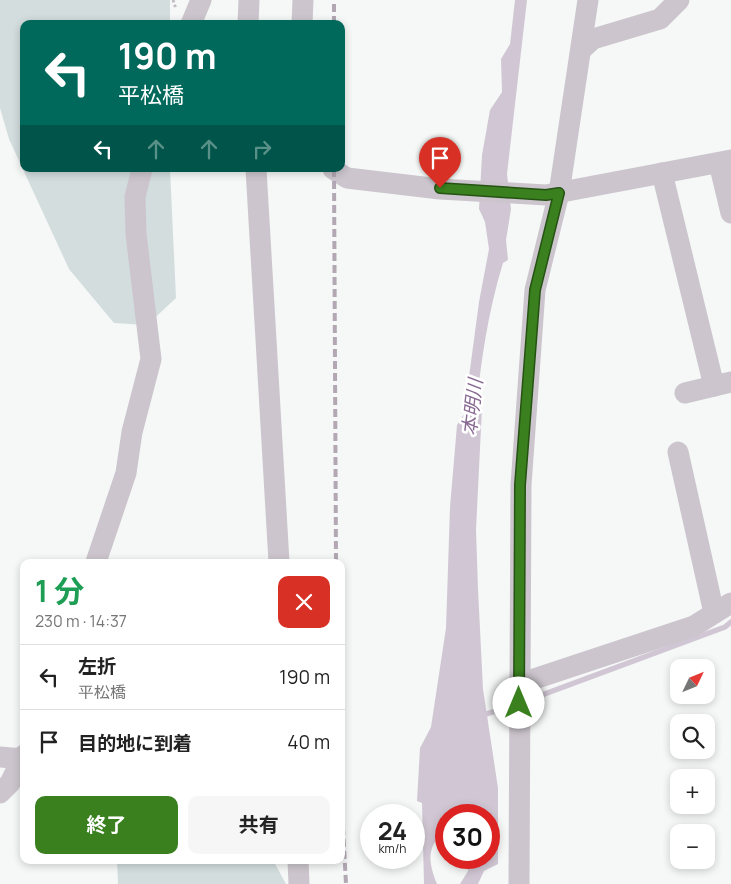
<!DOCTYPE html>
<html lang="ja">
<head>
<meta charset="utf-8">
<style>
	:root { --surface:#fff; --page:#f6f6f6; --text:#222; --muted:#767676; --line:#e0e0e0; --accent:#3a801f }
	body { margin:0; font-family:Manrope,"Noto Sans JP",sans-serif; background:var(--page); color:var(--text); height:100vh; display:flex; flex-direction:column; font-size:19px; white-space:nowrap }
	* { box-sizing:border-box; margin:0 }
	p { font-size:16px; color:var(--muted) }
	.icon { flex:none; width:28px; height:28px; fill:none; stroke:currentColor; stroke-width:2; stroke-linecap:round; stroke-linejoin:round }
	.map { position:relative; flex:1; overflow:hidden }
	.sheet { position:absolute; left:20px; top:559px; width:325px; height:305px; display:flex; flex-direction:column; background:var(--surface); border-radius:10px; box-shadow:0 2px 8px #0003 }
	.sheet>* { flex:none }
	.top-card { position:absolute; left:20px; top:20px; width:325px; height:152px; border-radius:10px; box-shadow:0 2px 8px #0003; background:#00695c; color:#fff; overflow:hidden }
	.needle { width:32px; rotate:47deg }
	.buttons { position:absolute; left:670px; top:659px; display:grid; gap:10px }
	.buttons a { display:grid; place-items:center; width:45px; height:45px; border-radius:10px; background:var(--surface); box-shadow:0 2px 8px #0003; font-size:25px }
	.speed { position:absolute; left:360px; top:804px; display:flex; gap:10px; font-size:25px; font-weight:700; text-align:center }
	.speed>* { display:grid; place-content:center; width:65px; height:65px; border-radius:50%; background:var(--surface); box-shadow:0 2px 8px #0003; line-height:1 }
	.speed small { font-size:12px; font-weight:400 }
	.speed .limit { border:8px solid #d22; background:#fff; color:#111 }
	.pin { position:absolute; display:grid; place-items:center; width:42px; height:42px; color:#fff; margin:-51px -21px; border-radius:50% 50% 50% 0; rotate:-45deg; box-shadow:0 0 5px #0007 }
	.pin .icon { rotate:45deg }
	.me { position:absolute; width:55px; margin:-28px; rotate:0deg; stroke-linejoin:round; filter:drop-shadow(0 0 4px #0008) }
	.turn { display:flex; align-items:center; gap:18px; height:105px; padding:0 15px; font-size:22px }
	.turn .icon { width:65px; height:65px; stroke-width:2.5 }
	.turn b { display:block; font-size:35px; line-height:42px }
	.lanes { display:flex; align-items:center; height:48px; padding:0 15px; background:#0003; justify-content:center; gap:25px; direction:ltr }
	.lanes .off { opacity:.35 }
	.round { display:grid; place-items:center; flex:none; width:52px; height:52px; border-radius:10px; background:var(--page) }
	.head { display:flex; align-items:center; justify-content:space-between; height:85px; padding:0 15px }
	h1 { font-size:30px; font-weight:700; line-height:38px; color:#1e9e55 }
	.action { display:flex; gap:10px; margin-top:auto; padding:10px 15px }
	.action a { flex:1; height:58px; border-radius:10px; background:var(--accent); color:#fff; font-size:20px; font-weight:700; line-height:58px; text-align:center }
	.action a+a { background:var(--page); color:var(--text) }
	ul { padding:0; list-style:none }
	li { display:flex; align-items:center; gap:15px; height:65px; padding:0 15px; border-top:1px solid var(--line) }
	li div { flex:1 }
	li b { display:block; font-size:19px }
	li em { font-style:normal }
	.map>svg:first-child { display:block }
</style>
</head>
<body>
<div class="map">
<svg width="731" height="884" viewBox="0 0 731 884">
	<rect width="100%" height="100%" fill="#f5f8f6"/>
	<g fill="#d3ddde">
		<polygon points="0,0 170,0 170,24 24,24 24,169 170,169 176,298 147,325 114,323 69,269 9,139 0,108"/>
		<polygon points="117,860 273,860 286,884 118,884"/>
	</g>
	<path fill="#d1c7d4" d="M 515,0 L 527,0 L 507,174 L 511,209 L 506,240 L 508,260 L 503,263 C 488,312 481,360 476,411 L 482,408 L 476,530 L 478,589 L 483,689 L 498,788 L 498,864 L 484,871 L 478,884 L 460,884 L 468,871 L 466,858 L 489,858 L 489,815 L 446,815 L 446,833 L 442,833 C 426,849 429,864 437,884 L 424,884 L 422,803 L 417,801 L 420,748 L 431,727 L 446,628 L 450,507 L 457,425 L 464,414 L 479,302 L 489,249 L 485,222 L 479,209 L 482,155 L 490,110 L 502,92 L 501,59 L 510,44 Z"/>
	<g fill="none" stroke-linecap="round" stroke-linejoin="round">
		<g stroke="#d1c7d4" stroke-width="5.5">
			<polyline points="523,702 725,627 731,622"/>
			<polyline points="480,716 514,705"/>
		</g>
		<polyline stroke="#c2bcc2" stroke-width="3" stroke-dasharray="2.5 2.5" stroke-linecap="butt" points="173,0 176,9"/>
		<g stroke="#ccc5cd" stroke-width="21">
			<polyline points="191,24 201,0"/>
			<polyline points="248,24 249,0"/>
			<polyline points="302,24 303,0"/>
			<polyline points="582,49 593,39 660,19 679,0"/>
			<polyline points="719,163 731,213"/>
			<polyline points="256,169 279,562"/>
			<polyline points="333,169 347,178 440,189 546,195 731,160"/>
			<polyline points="662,173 714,386"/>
			<polyline points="685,393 731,382"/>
			<polyline points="678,452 714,613"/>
			<polyline points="96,562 126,473 132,432 151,359 136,234 135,197 142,169"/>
			<polyline points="519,684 694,626 731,603"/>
			<polyline points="0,757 22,759"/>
			<polyline points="0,793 10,783 24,755"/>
			<polyline points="298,860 299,884"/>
			<polyline points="519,884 521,485 535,290 559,193 588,0"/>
		</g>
		<g stroke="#b2a7b3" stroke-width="4" stroke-dasharray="8 4" stroke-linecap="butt">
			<polyline points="334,24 334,0"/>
			<polyline points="334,169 336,562"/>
			<polyline points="341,791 346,884"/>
		</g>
	</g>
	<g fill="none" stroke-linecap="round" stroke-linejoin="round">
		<g stroke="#265314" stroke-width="12">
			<polyline id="route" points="440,188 546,195 559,193 535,290 520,485 519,703"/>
		</g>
		<use href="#route" stroke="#3a801f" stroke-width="9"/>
	</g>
	<g text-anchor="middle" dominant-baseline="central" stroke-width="5" stroke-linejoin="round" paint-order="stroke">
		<g font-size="19" font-style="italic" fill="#896a93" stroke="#fff">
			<text transform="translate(472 407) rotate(-83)">本明川</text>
		</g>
	</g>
</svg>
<div class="buttons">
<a><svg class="needle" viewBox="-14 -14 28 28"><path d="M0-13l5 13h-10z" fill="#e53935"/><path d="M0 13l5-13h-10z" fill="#767676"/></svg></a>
<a><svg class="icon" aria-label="search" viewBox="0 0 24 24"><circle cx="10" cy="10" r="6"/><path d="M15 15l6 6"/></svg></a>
<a>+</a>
<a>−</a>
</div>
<div class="speed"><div>24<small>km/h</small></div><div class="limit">30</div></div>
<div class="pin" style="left:440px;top:188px;background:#d93025"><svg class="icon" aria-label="arrive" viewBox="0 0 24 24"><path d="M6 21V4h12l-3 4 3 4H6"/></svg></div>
<svg class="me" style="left:519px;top:703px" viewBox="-20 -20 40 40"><circle r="19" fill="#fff"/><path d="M0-13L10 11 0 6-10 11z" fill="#3a801f"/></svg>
<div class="top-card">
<div class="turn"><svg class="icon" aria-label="left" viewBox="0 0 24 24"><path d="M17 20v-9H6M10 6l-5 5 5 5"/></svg><div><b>190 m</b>平松橋</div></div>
<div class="lanes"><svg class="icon" aria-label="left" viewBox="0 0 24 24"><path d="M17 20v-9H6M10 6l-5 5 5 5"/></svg><svg class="icon off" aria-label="ahead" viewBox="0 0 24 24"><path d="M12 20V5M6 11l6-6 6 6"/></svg><svg class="icon off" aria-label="ahead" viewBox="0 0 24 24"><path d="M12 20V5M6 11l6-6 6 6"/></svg><svg class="icon off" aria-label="right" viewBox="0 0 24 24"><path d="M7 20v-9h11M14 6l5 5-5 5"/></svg></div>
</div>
<section class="sheet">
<div class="head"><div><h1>1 分</h1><p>230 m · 14:37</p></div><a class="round" style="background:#d93025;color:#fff"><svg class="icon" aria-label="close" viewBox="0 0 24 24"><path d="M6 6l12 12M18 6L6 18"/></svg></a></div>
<ul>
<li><svg class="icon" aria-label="left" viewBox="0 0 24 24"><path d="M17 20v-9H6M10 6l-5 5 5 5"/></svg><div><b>左折</b><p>平松橋</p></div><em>190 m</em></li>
<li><svg class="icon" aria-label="arrive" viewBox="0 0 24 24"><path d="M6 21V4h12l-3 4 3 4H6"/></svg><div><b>目的地に到着</b></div><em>40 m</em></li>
</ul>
<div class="action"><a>終了</a><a>共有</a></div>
</section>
</div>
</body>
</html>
